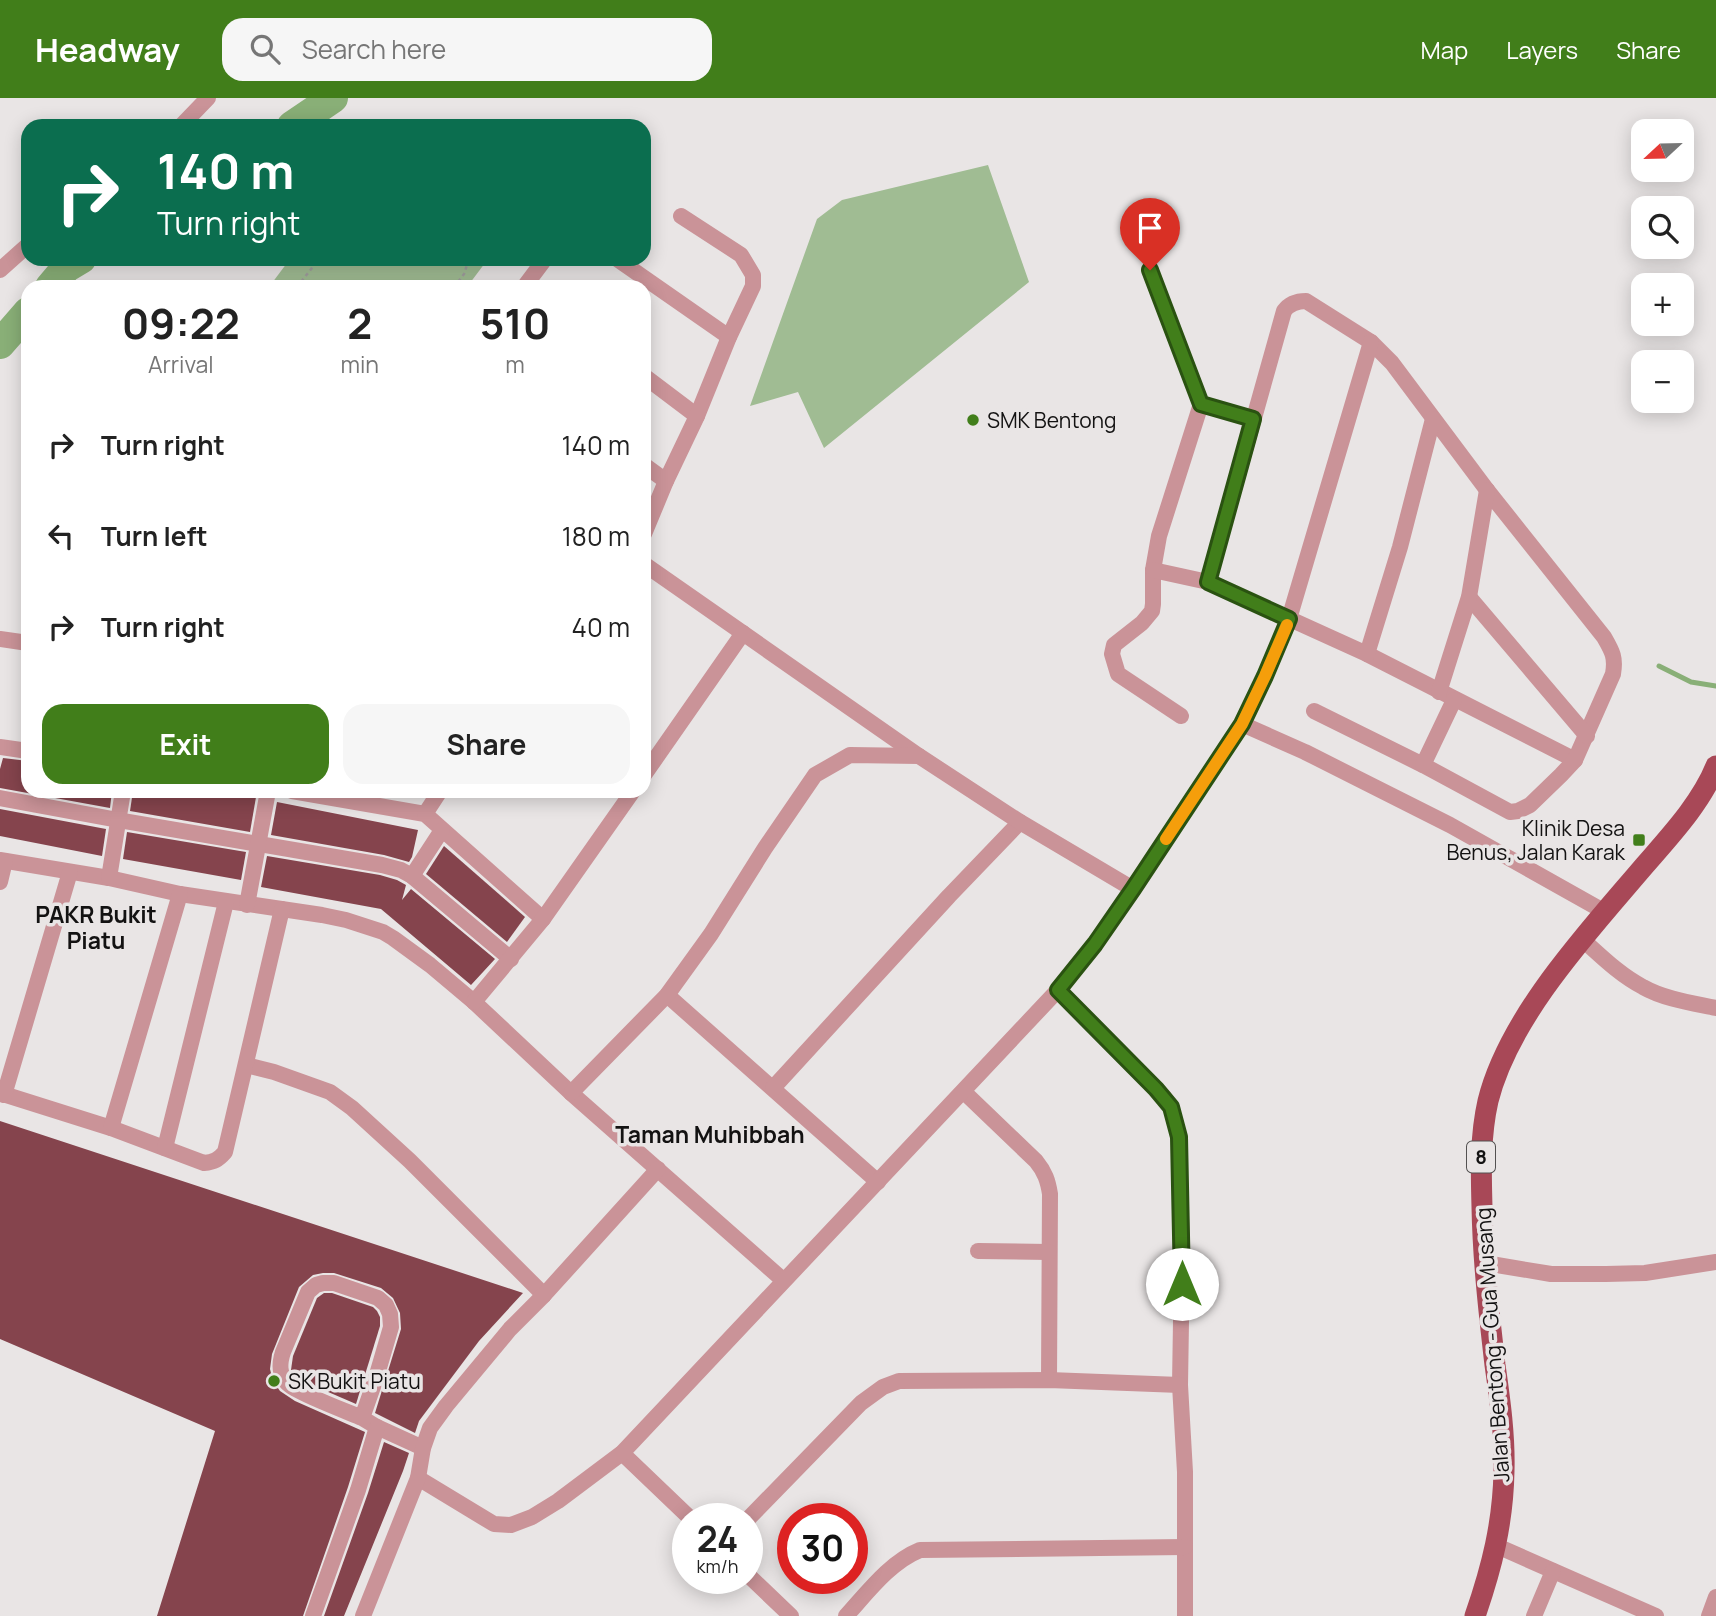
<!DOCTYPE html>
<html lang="en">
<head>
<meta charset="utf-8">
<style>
	:root { --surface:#fff; --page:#f6f6f6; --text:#222; --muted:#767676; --accent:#417e1a }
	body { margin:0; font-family:Manrope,sans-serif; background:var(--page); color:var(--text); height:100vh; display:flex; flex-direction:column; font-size:26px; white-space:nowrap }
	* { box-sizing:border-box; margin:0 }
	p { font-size:23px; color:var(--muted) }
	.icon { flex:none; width:38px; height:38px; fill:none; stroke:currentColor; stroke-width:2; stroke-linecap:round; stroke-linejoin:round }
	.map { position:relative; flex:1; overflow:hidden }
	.panel { position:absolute; left:21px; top:182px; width:630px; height:518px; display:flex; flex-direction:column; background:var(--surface); border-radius:21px; box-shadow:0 4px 18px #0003 }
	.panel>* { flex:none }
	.guide { position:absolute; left:21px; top:21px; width:630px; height:147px; border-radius:21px; box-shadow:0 4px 18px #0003; background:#0b6e4f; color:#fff; overflow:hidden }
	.needle { width:46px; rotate:248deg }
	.tools { position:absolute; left:1631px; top:21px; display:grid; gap:14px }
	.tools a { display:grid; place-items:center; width:63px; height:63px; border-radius:14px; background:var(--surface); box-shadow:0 4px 18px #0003; font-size:35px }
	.speed { position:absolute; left:672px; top:1405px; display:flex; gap:14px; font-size:35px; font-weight:700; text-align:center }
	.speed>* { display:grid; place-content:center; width:91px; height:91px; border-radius:50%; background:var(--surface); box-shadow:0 4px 18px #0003; line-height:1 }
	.speed small { font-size:18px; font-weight:400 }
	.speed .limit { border:10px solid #d22; background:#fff; color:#111 }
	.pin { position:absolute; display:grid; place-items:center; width:60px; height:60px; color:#fff; margin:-72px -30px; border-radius:50% 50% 50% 0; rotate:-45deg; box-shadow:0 0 7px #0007 }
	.pin .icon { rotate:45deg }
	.me { position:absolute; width:77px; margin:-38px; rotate:0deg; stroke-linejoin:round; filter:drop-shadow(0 0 5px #0008) }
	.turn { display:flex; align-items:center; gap:24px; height:147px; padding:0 21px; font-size:32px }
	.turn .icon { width:91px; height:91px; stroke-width:2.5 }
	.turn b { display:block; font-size:49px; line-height:60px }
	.eta { display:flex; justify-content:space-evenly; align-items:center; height:119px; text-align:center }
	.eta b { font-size:42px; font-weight:700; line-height:49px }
	.cta { display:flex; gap:14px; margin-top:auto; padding:14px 21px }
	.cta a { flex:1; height:80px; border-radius:21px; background:var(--accent); color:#fff; font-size:28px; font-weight:700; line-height:80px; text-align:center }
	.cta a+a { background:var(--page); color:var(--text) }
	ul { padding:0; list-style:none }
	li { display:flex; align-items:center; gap:21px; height:91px; padding:0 21px }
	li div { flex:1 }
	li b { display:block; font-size:26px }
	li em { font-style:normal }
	header { display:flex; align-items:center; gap:42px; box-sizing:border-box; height:98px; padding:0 35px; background:var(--accent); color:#fff }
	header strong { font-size:33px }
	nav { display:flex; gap:38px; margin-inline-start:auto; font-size:24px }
	.search { width:490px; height:63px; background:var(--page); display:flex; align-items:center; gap:18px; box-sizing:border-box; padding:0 24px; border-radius:21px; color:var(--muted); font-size:26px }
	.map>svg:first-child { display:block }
</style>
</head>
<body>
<header>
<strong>Headway</strong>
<div class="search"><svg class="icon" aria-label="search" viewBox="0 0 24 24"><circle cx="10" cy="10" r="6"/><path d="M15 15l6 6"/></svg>Search here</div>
<nav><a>Map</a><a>Layers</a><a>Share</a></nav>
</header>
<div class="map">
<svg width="1716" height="1518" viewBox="0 0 1716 1518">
	<rect width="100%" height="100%" fill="#e9e5e5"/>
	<g fill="#a0bc93">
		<polygon points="988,67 1029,184 824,350 798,294 750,308 817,121 842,102"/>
		<polygon points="290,161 488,161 467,189 269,189"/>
	</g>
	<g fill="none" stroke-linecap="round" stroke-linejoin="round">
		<polyline stroke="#89af77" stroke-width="5" points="1659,568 1691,584 1716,588"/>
		<g stroke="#89af77" stroke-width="30">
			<polyline points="292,28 333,0"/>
			<polyline points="50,189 66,170 81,161"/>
			<polyline points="0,246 28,214"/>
		</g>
	</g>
	<g fill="#85444d">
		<polygon points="3,660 28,663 28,693 112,693 110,710 0,690 0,671"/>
		<polygon points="133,693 223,693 256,699 250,734 130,713"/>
		<polygon points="277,704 418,732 412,759 409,764 384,757 271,737"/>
		<polygon points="0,711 106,731 102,758 0,738"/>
		<polygon points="127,734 246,754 241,782 123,761"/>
		<polygon points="444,748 525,819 507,844 426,776"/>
		<polygon points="267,758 380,777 397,782 406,787 402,802 411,791 495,861 471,887 381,811 261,789"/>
		<polygon points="0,1023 523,1195 479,1243 419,1323 415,1335 375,1315 401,1231 400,1215 393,1200 381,1190 334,1175 323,1175 313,1177 299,1189 272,1256 270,1271 273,1283 280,1293 295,1303 365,1334 348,1389 303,1518 157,1518 215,1333 0,1241"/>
		<polygon points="324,1195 332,1195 373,1209 377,1213 380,1219 380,1228 356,1306 305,1284 295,1278 291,1272 293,1258 317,1200"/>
		<polygon points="384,1344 409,1355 403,1373 344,1518 324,1518 368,1395"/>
	</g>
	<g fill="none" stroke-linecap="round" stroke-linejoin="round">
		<g stroke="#a09d9d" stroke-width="2.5" stroke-dasharray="3.5 3.5" stroke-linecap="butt">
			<polyline points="297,189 319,161"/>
			<polyline points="454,189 464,176 469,161"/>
		</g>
		<g stroke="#ca9398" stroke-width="16">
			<polyline points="181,28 208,0"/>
			<polyline points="617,161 729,239"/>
			<polyline points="0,172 28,147"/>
			<polyline points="1150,172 1201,306 1159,438 1153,472 1153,506 1152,513 1142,525 1114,547 1112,556 1118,576 1181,618"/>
			<polyline points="524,189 545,161"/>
			<polyline points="644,278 697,318"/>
			<polyline points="1201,306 1253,321"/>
			<polyline points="644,367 666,383"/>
			<polyline points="644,436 666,383 697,318 729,239 753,188 753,177 741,157 681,118"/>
			<polyline points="644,466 919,658"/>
			<polyline points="1153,472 1208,484 1367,556 1575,662"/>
			<path d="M 1208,484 L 1284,213 C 1289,206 1297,203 1306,203 L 1371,244 L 1392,265 L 1487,392 L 1604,539 C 1612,553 1616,559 1613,576 L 1575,662 L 1561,677 L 1530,707 L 1518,713 L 1510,714 L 1423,667 L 1314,613"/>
			<polyline points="1469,499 1587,638"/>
			<polyline points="0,541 28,545"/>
			<polyline points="1367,556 1400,449 1433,321"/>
			<polyline points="1439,594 1469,499 1487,392"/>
			<polyline points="1242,626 1305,654 1450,727 1605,814"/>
			<polyline points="0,649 28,653"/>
			<polyline points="1423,667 1454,602"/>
			<polyline points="644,677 743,535"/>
			<polyline points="292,693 425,716 543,821"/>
			<polyline points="0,700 118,722 382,767 401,772 412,778 511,861"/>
			<polyline points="425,716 440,693"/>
			<polyline points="0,762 109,780 180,796 322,817 346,822 383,834 393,840 430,867 474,904 571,995 783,1182"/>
			<polyline points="412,778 442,732"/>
			<polyline points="109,780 123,693"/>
			<polyline points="0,784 5,763"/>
			<polyline points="247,807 268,693"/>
			<path d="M 1583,842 C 1602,859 1620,877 1643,889 C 1664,901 1692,905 1716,910"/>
			<polyline points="1058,892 1164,999 1171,1009 1179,1039 1182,1160 1180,1287 1185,1374 1185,1518"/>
			<polyline points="667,897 878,1084"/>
			<polyline points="474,904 543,821 633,693"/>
			<polyline points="246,967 274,974 330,994 352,1010 410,1063 544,1197"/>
			<polyline points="773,990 949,798 1020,724"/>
			<path d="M 964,994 L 1036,1063 C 1045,1074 1048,1083 1050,1096 L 1049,1282"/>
			<path d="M 0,995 L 111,1030 L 204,1065 C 214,1064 218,1062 225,1054 L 282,811"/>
			<polyline points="571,995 667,897 711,836 765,750 815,677 850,657 919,658 1020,724 1133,791"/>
			<polyline points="4,997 70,774"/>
			<polyline points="111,1030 180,796"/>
			<polyline points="165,1050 226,804"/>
			<polyline points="978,1153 1049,1154"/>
			<polyline points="1485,1165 1551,1176 1606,1176 1645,1175 1716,1164"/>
			<path d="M 362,1320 C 348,1314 295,1294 287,1285 C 279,1276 279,1266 283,1254 L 308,1194 L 316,1187 L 323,1185 L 334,1185 L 378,1200 L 386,1207 L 390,1216 L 391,1229 L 376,1280 L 362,1320 L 377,1329 L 423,1350"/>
			<polyline points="622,1355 691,1421"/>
			<polyline points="418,1380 494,1426 511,1427 532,1419 558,1403 622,1355 1058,892 1095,846 1133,791 1242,626 1265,578 1289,521 1371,244"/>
			<polyline points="747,1422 861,1305 883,1289 899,1283 1049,1282 1180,1287"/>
			<polyline points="1497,1448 1656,1518"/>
			<polyline points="747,1476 791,1518"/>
			<polyline points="313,1518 358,1392 377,1329"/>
			<polyline points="363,1518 418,1380 423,1350 430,1330 446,1308 510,1231 544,1197 658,1071"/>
			<path d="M 846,1518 C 867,1495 890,1464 920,1452 L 1185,1449"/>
			<polyline points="1534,1518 1553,1473"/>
			<polyline points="1709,1518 1716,1499"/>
		</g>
		<path stroke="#a84857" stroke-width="21" d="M 1475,1518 C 1492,1469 1503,1425 1504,1373 C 1505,1338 1500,1302 1495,1267 C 1489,1215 1483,1162 1482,1109 C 1481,1074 1480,1038 1488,1003 C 1509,918 1589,833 1645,767 C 1671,737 1701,705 1716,668"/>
	</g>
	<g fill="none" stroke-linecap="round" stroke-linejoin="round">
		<g stroke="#2a5211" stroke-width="18">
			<polyline id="route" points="1150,172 1201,306 1253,321 1208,484 1289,521 1265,578 1242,626 1133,791 1095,846 1058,892 1156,991 1171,1009 1179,1039 1182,1186"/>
		</g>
		<use href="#route" stroke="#417e1a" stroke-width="12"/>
		<polyline stroke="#f59e0b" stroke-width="12" points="1166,741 1242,626 1265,578 1287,527"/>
	</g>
	<g fill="#417e1a" stroke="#e9e5e5" stroke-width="2.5">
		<circle cx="973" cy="322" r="7"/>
		<rect x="1632" y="735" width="14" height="14" rx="3.5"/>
		<circle cx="274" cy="1283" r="7"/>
	</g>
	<g text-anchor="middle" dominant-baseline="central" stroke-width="7" stroke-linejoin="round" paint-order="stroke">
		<rect fill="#e9e5e5" stroke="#535151" stroke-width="2" x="1467" y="1043.5" width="28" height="31" rx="5"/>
		<g font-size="19" font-weight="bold" fill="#131212">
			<text x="1481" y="1059">8</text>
		</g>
		<g font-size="21" fill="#131212" stroke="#e9e5e5" text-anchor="start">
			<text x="987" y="322">SMK Bentong</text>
			<text x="1625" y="730" text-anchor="end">Klinik Desa<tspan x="1625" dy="24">Benus, Jalan Karak</tspan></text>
			<text x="288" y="1283">SK Bukit Piatu</text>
		</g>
		<g font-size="21" fill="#131212" stroke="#e9e5e5">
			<text transform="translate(1492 1247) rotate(-94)">Jalan Bentong - Gua Musang</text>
		</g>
		<g font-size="23" font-weight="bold" fill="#131212" stroke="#e9e5e5">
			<text x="96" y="816">PAKR Bukit<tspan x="96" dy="26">Piatu</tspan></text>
			<text x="710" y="1036">Taman Muhibbah</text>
		</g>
	</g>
</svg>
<div class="tools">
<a><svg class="needle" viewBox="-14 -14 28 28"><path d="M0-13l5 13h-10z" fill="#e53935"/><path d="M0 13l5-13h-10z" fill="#767676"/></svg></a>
<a><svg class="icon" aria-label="search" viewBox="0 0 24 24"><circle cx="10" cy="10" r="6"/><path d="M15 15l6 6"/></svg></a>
<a>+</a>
<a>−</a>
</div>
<div class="speed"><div>24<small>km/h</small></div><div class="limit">30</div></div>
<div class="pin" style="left:1150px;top:172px;background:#d93025"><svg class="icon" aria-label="arrive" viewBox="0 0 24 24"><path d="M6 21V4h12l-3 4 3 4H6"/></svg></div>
<svg class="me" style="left:1182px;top:1186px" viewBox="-20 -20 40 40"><circle r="19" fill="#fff"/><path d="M0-13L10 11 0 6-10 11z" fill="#417e1a"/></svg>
<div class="guide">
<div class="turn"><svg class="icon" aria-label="right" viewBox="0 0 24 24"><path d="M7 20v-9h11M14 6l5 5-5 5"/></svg><div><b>140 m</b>Turn right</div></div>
</div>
<section class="panel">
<div class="eta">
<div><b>09:22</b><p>Arrival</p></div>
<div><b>2</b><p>min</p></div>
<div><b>510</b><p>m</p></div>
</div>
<ul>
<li><svg class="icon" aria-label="right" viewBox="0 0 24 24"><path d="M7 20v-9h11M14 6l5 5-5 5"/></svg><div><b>Turn right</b></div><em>140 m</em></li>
<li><svg class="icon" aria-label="left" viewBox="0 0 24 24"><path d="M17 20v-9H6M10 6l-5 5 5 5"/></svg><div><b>Turn left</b></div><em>180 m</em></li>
<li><svg class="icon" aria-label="right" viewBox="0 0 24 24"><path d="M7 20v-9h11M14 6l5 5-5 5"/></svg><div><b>Turn right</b></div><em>40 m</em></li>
</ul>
<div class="cta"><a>Exit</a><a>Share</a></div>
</section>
</div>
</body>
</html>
